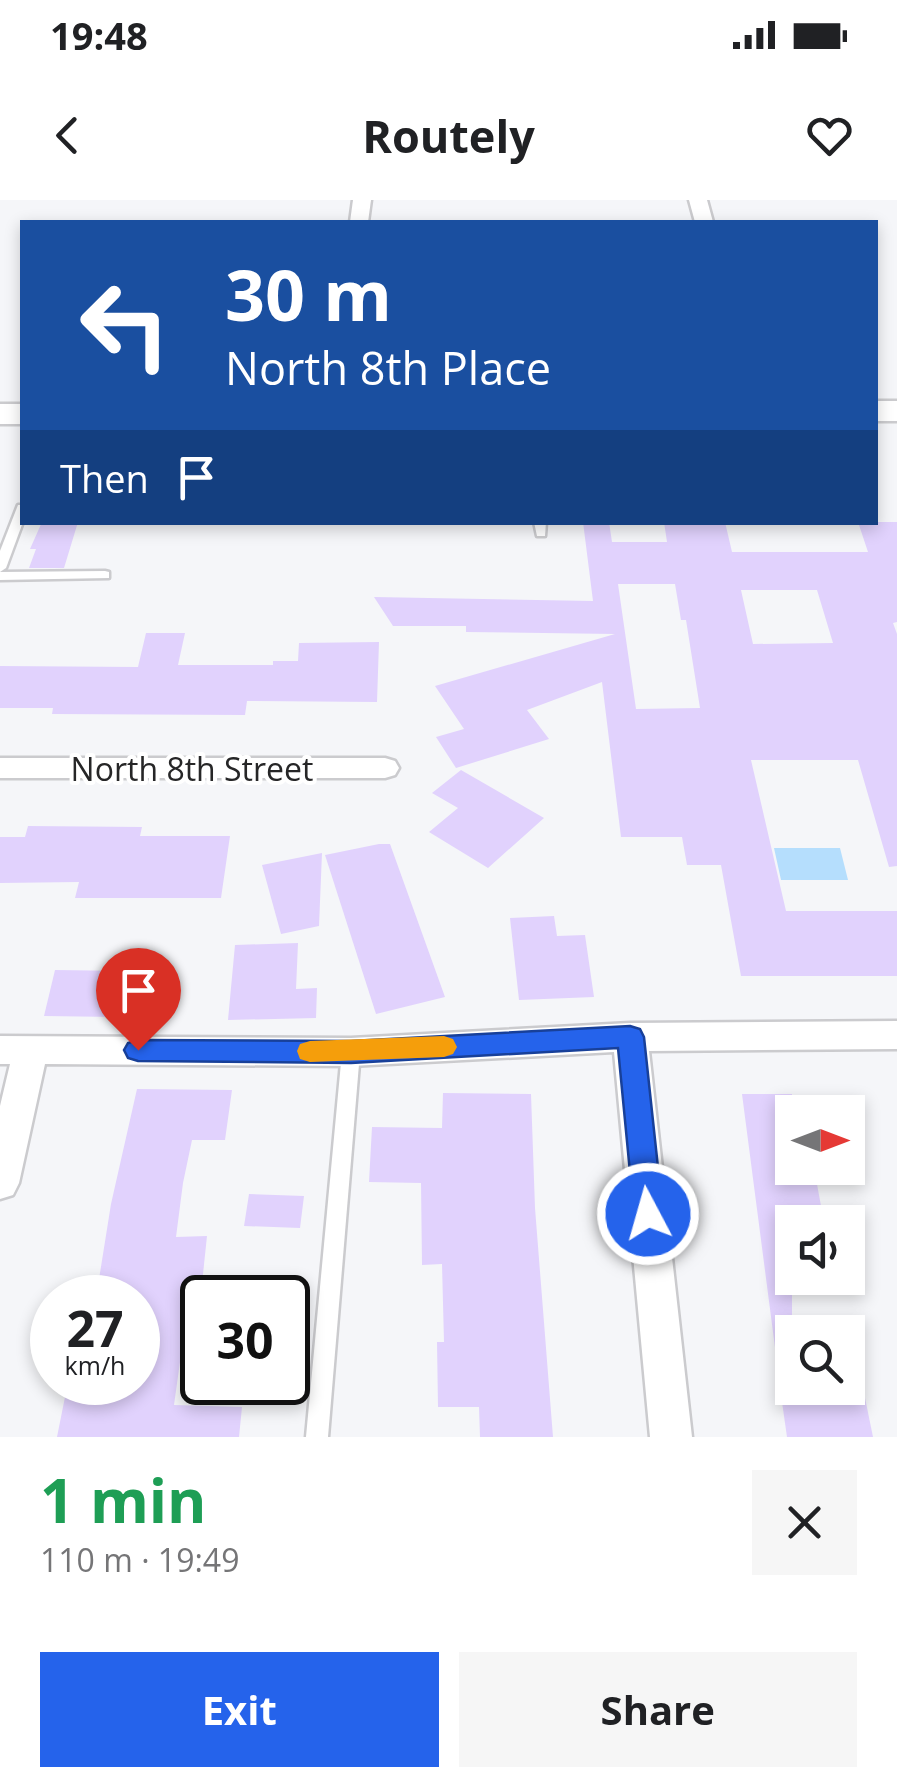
<!DOCTYPE html>
<html lang="en">
<head>
<meta charset="utf-8">
<style>
	:root { --surface:#fff; --page:#f6f6f6; --text:#202124; --muted:#757577; --accent:#2563eb }
	body { margin:0; font-family:"Open Sans",sans-serif; background:var(--page); color:var(--text); height:100vh; display:flex; flex-direction:column; font-size:38px; white-space:nowrap }
	* { box-sizing:border-box; margin:0 }
	p { font-size:32px; color:var(--muted) }
	.icon { flex:none; width:55px; height:55px; fill:none; stroke:currentColor; stroke-width:2; stroke-linecap:round; stroke-linejoin:round }
	.map { position:relative; height:1237px; overflow:hidden }
	.drawer { display:flex; flex-direction:column; background:var(--surface); flex:1 }
	.drawer>* { flex:none }
	.guide { position:absolute; left:20px; top:20px; width:858px; height:305px; border-radius:0px; box-shadow:0 5px 15px #0003; background:#1a4fa0; color:#fff; overflow:hidden }
	.needle { width:65px; rotate:90deg }
	.buttons { position:absolute; left:775px; top:895px; display:grid; gap:20px }
	.buttons a { display:grid; place-items:center; width:90px; height:90px; border-radius:0px; background:var(--surface); box-shadow:0 5px 15px #0003; font-size:50px }
	.speed { position:absolute; left:30px; top:1075px; display:flex; gap:20px; font-size:50px; font-weight:700; text-align:center }
	.speed>* { display:grid; place-content:center; width:130px; height:130px; border-radius:50%; background:var(--surface); box-shadow:0 5px 15px #0003; line-height:1 }
	.speed small { font-size:25px; font-weight:400 }
	.speed .limit { border:5px solid #111; border-radius:15px; background:#fff; color:#111 }
	.pin { position:absolute; display:grid; place-items:center; width:85px; height:85px; color:#fff; margin:-102px -42px; border-radius:50% 50% 50% 0; rotate:-45deg; box-shadow:0 0 10px #0007 }
	.pin .icon { rotate:45deg }
	.me { position:absolute; width:110px; margin:-55px; rotate:354deg; stroke-linejoin:round; filter:drop-shadow(0 0 8px #0008) }
	.turn { display:flex; align-items:center; gap:35px; height:210px; padding:0 40px; font-size:45px }
	.turn .icon { width:130px; height:130px; stroke-width:2.5 }
	.turn b { display:block; font-size:70px; line-height:85px }
	.then { display:flex; align-items:center; height:95px; padding:0 40px; background:#0003; gap:20px; font-size:38px }
	.round { display:grid; place-items:center; flex:none; width:105px; height:105px; border-radius:0px; background:var(--page) }
	.headline { display:flex; align-items:center; justify-content:space-between; height:170px; padding:0 40px }
	h1 { font-size:60px; font-weight:700; line-height:75px; color:#1e9e55 }
	.primary-button { display:flex; gap:20px; margin-top:auto; padding:20px 40px }
	.primary-button a { flex:1; height:115px; border-radius:0px; background:var(--accent); color:#fff; font-size:40px; font-weight:700; line-height:115px; text-align:center }
	.primary-button a+a { background:var(--page); color:var(--text) }
	.status { display:flex; justify-content:space-between; align-items:center; height:70px; padding:0 50px; background:var(--surface); direction:ltr }
	.status svg { height:28px; fill:currentColor }
	header { display:flex; justify-content:space-between; align-items:center; height:130px; padding:0 40px; background:var(--surface); font-size:45px; font-weight:700 }
	.map>svg:first-child { display:block }
</style>
</head>
<body>
<div class="status"><b>19:48</b><svg viewBox="0 0 49 12"><path d="M0 12V9h3v3zM5 12V6h3v6zM10 12V3h3v9zM15 12V0h3v12zM26 1h20v11H26zM47 4h2v5h-2z"/></svg></div>
<header><svg class="icon" aria-label="back" viewBox="0 0 24 24"><path d="M15 5l-7 7 7 7"/></svg>Routely<svg class="icon" aria-label="heart" viewBox="0 0 24 24"><path d="M12 20l-8-8c-3-5 5-10 8-4 3-6 11-1 8 4z"/></svg></header>
<div class="map">
<svg width="897" height="1237" viewBox="0 0 897 1237">
	<rect width="100%" height="100%" fill="#f5f6f9"/>
	<polygon fill="#b5defd" points="774,648 840,648 848,680 781,680"/>
	<g fill="#e1d2fd" fill-rule="evenodd">
		<polygon points="42,322 78,322 64,368 29,368 36,349 30,349"/>
		<path d="M 583,322 L 609,322 L 612,342 L 667,342 L 664,322 L 725,322 L 732,352 L 868,352 L 858,322 L 897,322 L 897,422 L 893,423 L 897,434 L 897,666 L 889,667 L 858,560 L 751,560 L 786,711 L 897,711 L 897,776 L 741,776 L 721,665 L 687,665 L 682,637 L 621,637 L 602,482 L 527,510 L 549,539 L 456,568 L 436,537 L 464,529 L 435,486 L 615,434 L 466,432 L 466,426 L 393,426 L 374,397 L 593,401 ZM 618,384 L 675,384 L 681,420 L 686,420 L 700,508 L 636,509 ZM 741,390 L 817,390 L 833,443 L 753,444 Z"/>
		<polygon points="146,433 185,433 178,465 273,465 273,461 298,461 299,443 379,442 377,502 247,501 245,515 52,514 53,508 0,508 0,466 138,467"/>
		<polygon points="461,570 544,618 488,668 429,632 458,608 432,593"/>
		<polygon points="28,626 142,627 140,636 230,636 221,698 75,698 79,682 0,683 0,637 25,637"/>
		<polygon points="379,644 390,644 445,797 376,814 325,655"/>
		<polygon points="322,653 319,726 281,734 262,665"/>
		<polygon points="554,716 557,736 585,735 594,797 519,800 510,718"/>
		<polygon points="298,743 296,789 317,788 316,818 228,820 235,745"/>
		<polygon points="55,770 127,771 116,817 44,816"/>
		<polygon points="137,889 232,890 225,940 192,940 183,983 176,1037 207,1036 199,1112 187,1112 174,1205 242,1207 239,1237 57,1237 68,1182 138,1182 138,1098 96,1098 111,1004"/>
		<polygon points="443,893 531,894 535,1008 553,1237 480,1237 479,1207 438,1207 437,1142 444,1142 442,1064 422,1065 421,983 369,982 372,927 442,928"/>
		<polygon points="742,894 792,894 792,968 814,968 824,1022 792,1022 792,1153 776,1155"/>
		<polygon points="249,994 304,996 300,1028 244,1026"/>
		<polygon points="780,1188 863,1188 873,1237 787,1237"/>
	</g>
	<g fill="none" stroke-linecap="round" stroke-linejoin="round">
		<g stroke="#cbcbce" stroke-width="5">
			<g id="service">
				<polygon points="18,305 22,305 23,322 6,368 0,372 0,351"/>
				<polygon points="534,322 546,322 545,336 537,336"/>
				<polygon points="105,371 109,372 109,378 0,380 0,372"/>
				<polygon points="351,845 357,847 360,852 328,1237 306,1237 342,852 345,847"/>
			</g>
		</g>
		<g stroke="#cbcbce" stroke-width="5">
			<g id="minor">
				<polygon points="353,0 371,0 368,22 350,22"/>
				<polygon points="689,0 707,0 713,22 695,22"/>
				<polygon points="0,558 385,558 395,561 399,568 395,575 385,578 0,578"/>
				<polygon points="897,821 897,849 649,851 692,1237 650,1237 614,852 351,866 45,864 19,983 13,995 0,999 0,906 10,864 0,864 0,836 351,838 630,823"/>
			</g>
		</g>
		<g stroke="#cbcbce" stroke-width="5">
			<g id="primary">
				<rect x="875" y="201" width="22" height="20"/>
				<rect x="0" y="204" width="22" height="20"/>
			</g>
		</g>
		<use href="#service" fill="#fff" fill-rule="evenodd"/>
		<use href="#minor" fill="#fff" fill-rule="evenodd"/>
		<use href="#primary" fill="#fff" fill-rule="evenodd"/>
	</g>
	<polygon fill="#2563eb" stroke="#184099" stroke-width="2.5" points="630,826 640,829 644,837 663,1014 659,1023 648,1027 638,1023 634,1014 618,848 351,863 138,861 128,858 124,850 128,843 138,840 351,841"/>
	<polygon fill="#f59e0b" points="444,836 453,839 457,847 453,854 444,857 310,862 300,859 297,851 300,844 310,841"/>
	<g text-anchor="middle" dominant-baseline="central" stroke-width="8" stroke-linejoin="round" paint-order="stroke">
		<g font-size="32" fill="#262627" stroke="#fff">
			<text x="192" y="568">North 8th Street</text>
		</g>
	</g>
</svg>
<div class="buttons">
<a><svg class="needle" viewBox="-14 -14 28 28"><path d="M0-13l5 13h-10z" fill="#e53935"/><path d="M0 13l5-13h-10z" fill="#757577"/></svg></a>
<a><svg class="icon" aria-label="sound" viewBox="0 0 24 24"><path d="M4 9h4l5-4v14l-5-4H4zM17 9q2 3 0 6"/></svg></a>
<a><svg class="icon" aria-label="search" viewBox="0 0 24 24"><circle cx="10" cy="10" r="6"/><path d="M15 15l6 6"/></svg></a>
</div>
<div class="speed"><div>27<small>km/h</small></div><div class="limit">30</div></div>
<div class="pin" style="left:138px;top:850px;background:#d93025"><svg class="icon" aria-label="arrive" viewBox="0 0 24 24"><path d="M6 21V4h12l-3 4 3 4H6"/></svg></div>
<svg class="me" style="left:648px;top:1014px" viewBox="-20 -20 40 40"><circle r="17" fill="#2563eb" stroke="#fff" stroke-width="3"/><path d="M0-11L8 9 0 5-8 9z" fill="#fff"/></svg>
<div class="guide">
<div class="turn"><svg class="icon" aria-label="left" viewBox="0 0 24 24"><path d="M17 20v-9H6M10 6l-5 5 5 5"/></svg><div><b>30 m</b>North 8th Place</div></div>
<div class="then">Then<svg class="icon" aria-label="arrive" viewBox="0 0 24 24"><path d="M6 21V4h12l-3 4 3 4H6"/></svg></div>
</div>
</div>
<section class="drawer">
<div class="headline"><div><h1>1 min</h1><p>110 m · 19:49</p></div><a class="round"><svg class="icon" aria-label="close" viewBox="0 0 24 24"><path d="M6 6l12 12M18 6L6 18"/></svg></a></div>
<div class="primary-button"><a>Exit</a><a>Share</a></div>
</section>
</body>
</html>
